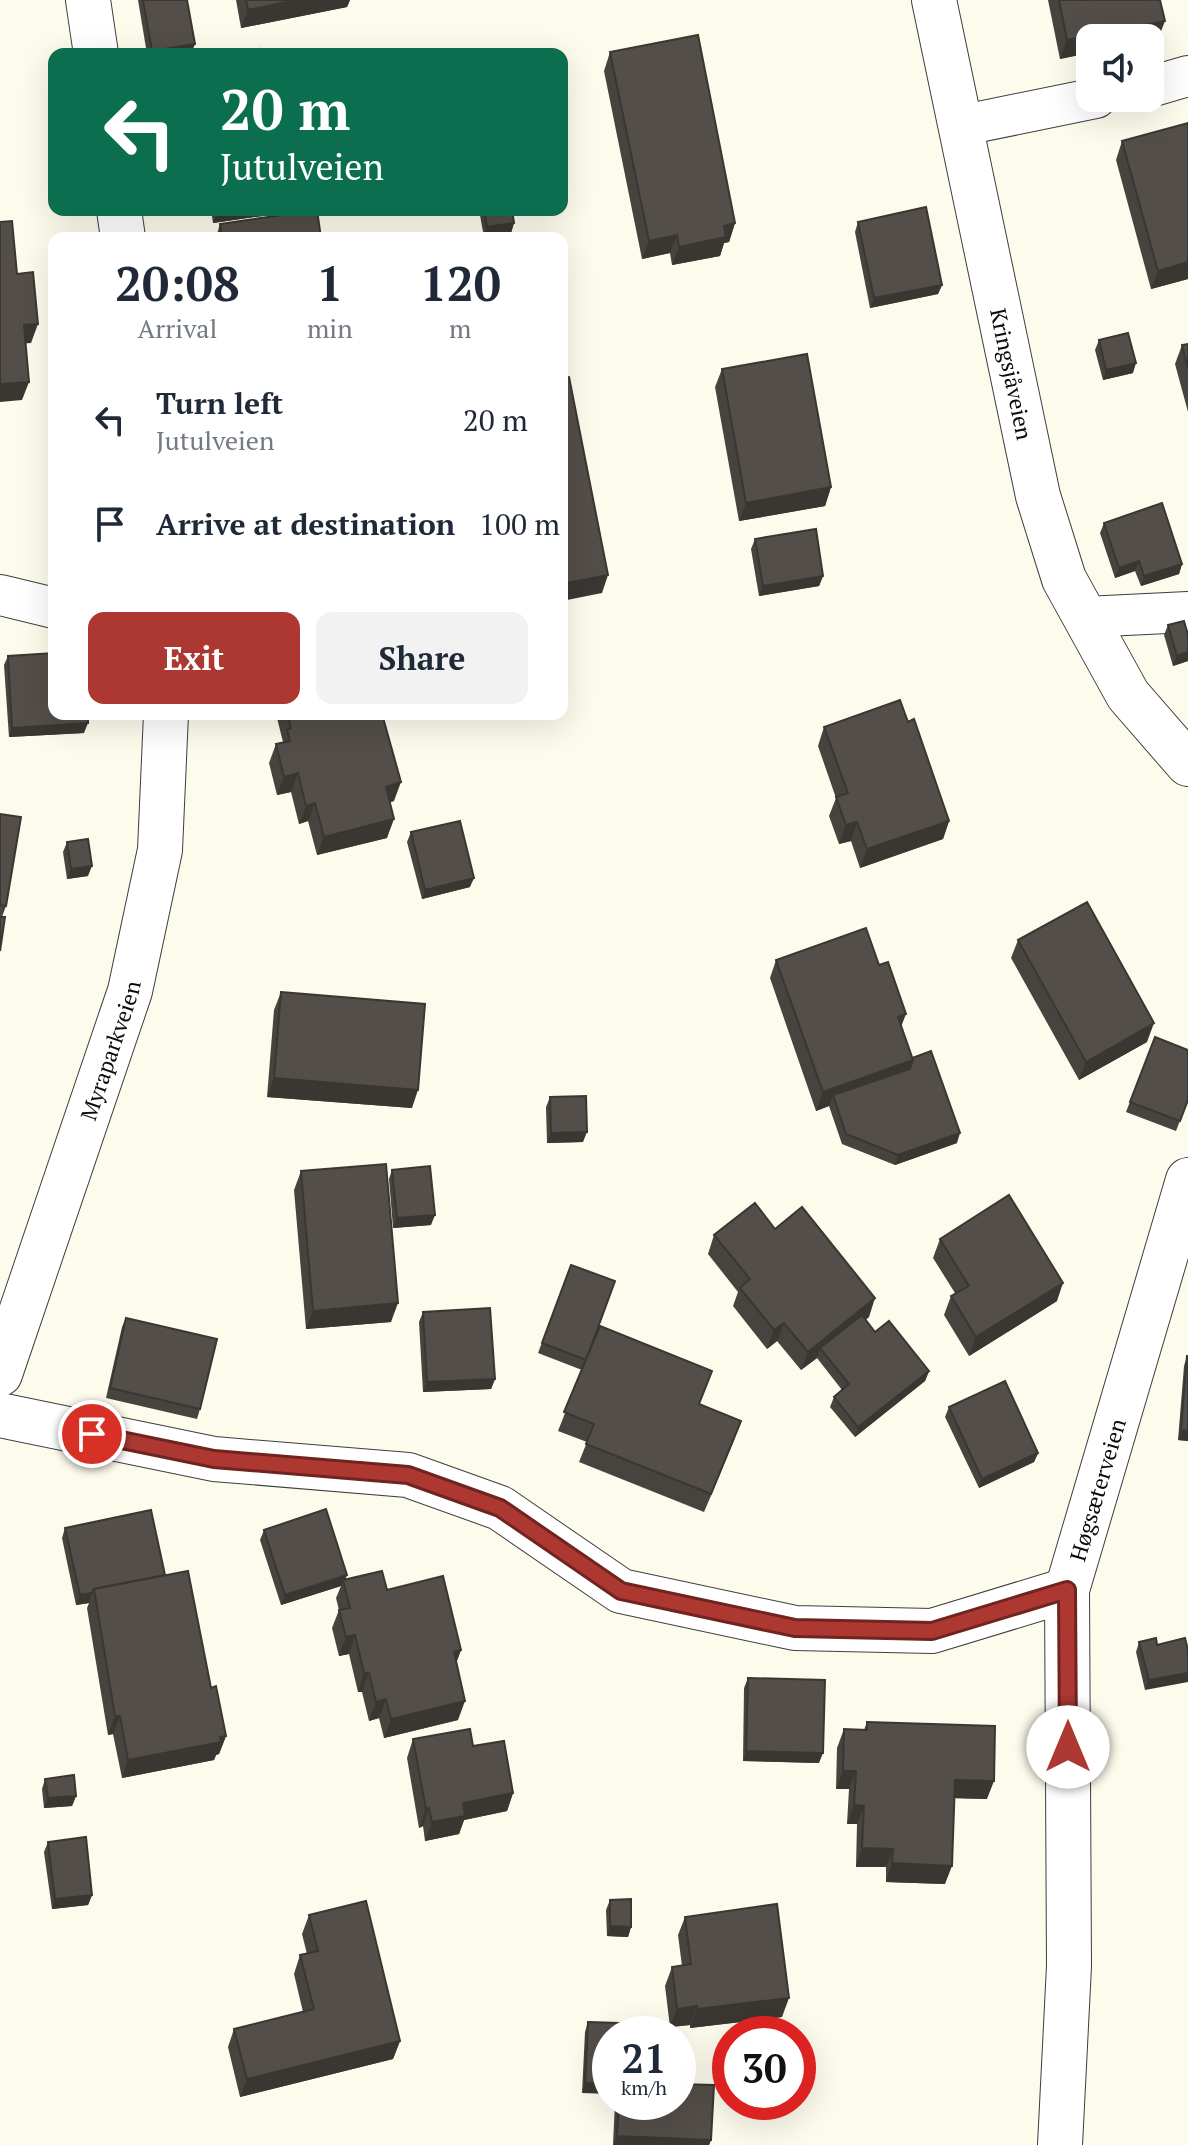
<!DOCTYPE html>
<html lang="en">
<head>
<meta charset="utf-8">
<style>
	:root { --surface:#fff; --page:#f2f2f3; --text:#1f2937; --muted:#747a83; --accent:#ad3832 }
	body { margin:0; font-family:"PT Serif",serif; background:var(--page); color:var(--text); height:100vh; display:flex; flex-direction:column; font-size:30px; white-space:nowrap }
	* { box-sizing:border-box; margin:0 }
	p { font-size:26px; color:var(--muted) }
	.icon { flex:none; width:44px; height:44px; fill:none; stroke:currentColor; stroke-width:2; stroke-linecap:round; stroke-linejoin:round }
	.map { position:relative; flex:1; overflow:hidden }
	.side { position:absolute; left:48px; top:232px; width:520px; height:488px; display:flex; flex-direction:column; background:var(--surface); border-radius:16px; box-shadow:0 8px 32px #0002 }
	.side>* { flex:none }
	.guide { position:absolute; left:48px; top:48px; width:520px; height:168px; border-radius:16px; box-shadow:0 8px 32px #0002; background:#0b6e4f; color:#fff; overflow:hidden }
	.controls { position:absolute; left:1076px; top:24px; display:grid; gap:16px }
	.controls a { display:grid; place-items:center; width:88px; height:88px; border-radius:16px; background:var(--surface); box-shadow:0 8px 32px #0002; font-size:40px }
	.speed { position:absolute; left:592px; top:2016px; display:flex; gap:16px; font-size:40px; font-weight:700; text-align:center }
	.speed>* { display:grid; place-content:center; width:104px; height:104px; border-radius:50%; background:var(--surface); box-shadow:0 8px 32px #0002; line-height:1 }
	.speed small { font-size:20px; font-weight:400 }
	.speed .limit { border:12px solid #d22; background:#fff; color:#111 }
	.pin { position:absolute; display:grid; place-items:center; width:68px; height:68px; color:#fff; margin:-34px; border:4px solid #fff; border-radius:50%; box-shadow:0 2px 8px #0007 }
	.me { position:absolute; width:88px; margin:-44px; rotate:0deg; stroke-linejoin:round; filter:drop-shadow(0 0 6px #0008) }
	.turn { display:flex; align-items:center; gap:28px; height:168px; padding:0 40px; font-size:36px }
	.turn .icon { width:104px; height:104px; stroke-width:2.5 }
	.turn b { display:block; font-size:56px; line-height:68px }
	.eta { display:flex; justify-content:space-evenly; align-items:center; height:136px; text-align:center }
	.eta b { font-size:48px; font-weight:700; line-height:56px }
	.action { display:flex; gap:16px; margin-top:auto; padding:16px 40px }
	.action a { flex:1; height:92px; border-radius:16px; background:var(--accent); color:#fff; font-size:32px; font-weight:700; line-height:92px; text-align:center }
	.action a+a { background:var(--page); color:var(--text) }
	ul { padding:0; list-style:none }
	li { display:flex; align-items:center; gap:24px; height:104px; padding:0 40px }
	li div { flex:1 }
	li b { display:block; font-size:30px }
	li em { font-style:normal }
	.map>svg:first-child { display:block }
</style>
</head>
<body>
<div class="map">
<svg width="1188" height="2145" viewBox="0 0 1188 2145">
	<rect width="100%" height="100%" fill="#fdfbec"/>
	<g fill="none" stroke-linecap="round" stroke-linejoin="round">
		<g stroke="#3e3e3e" stroke-width="42">
			<g id="service">
				<polyline points="1150,87 1188,76"/>
				<polyline points="959,126 1096,98"/>
				<polyline points="0,595 54,608"/>
				<polyline points="1085,617 1188,612"/>
			</g>
		</g>
		<g stroke="#3e3e3e" stroke-width="46">
			<g id="minor">
				<polyline points="88,0 96,54"/>
				<path id="s1" d="M 934,0 L 1038,496 L 1064,579 L 1128,695 L 1188,764"/>
				<polyline points="119,210 123,238"/>
				<path id="s2" d="M 0,1374 L 130,991 L 160,850 L 166,714"/>
				<polyline points="0,1415 214,1459 408,1475 500,1508 621,1591 795,1628 932,1631 1067,1590"/>
				<path id="s3" d="M 1060,2145 L 1069,1966 L 1067,1590 L 1188,1180"/>
			</g>
		</g>
		<use href="#service" stroke="#fff" stroke-width="40"/>
		<use href="#minor" stroke="#fff" stroke-width="44"/>
	</g>
	<g fill="#47433f">
		<polygon points="138,0 187,0 191,54 147,54"/>
		<polygon points="236,0 350,0 347,7 241,28"/>
		<polygon points="1048,0 1160,0 1158,39 1150,41 1150,38 1060,59"/>
		<polygon points="610,52 735,223 729,242 724,243 720,256 672,265 670,253 642,259 604,71"/>
		<polygon points="1122,141 1188,279 1151,289 1116,160"/>
		<polygon points="211,210 304,210 213,223"/>
		<polygon points="479,210 512,210 514,223 511,233 484,237"/>
		<polygon points="858,222 942,285 938,294 870,308 855,232"/>
		<polygon points="220,224 321,238 217,238 217,234"/>
		<polygon points="1099,340 1133,373 1103,380 1095,350"/>
		<polygon points="1188,344 1188,412 1175,364 1182,345"/>
		<polygon points="722,369 831,487 825,506 739,521 715,387"/>
		<polygon points="1104,523 1182,564 1179,574 1141,586 1135,571 1115,578 1100,533"/>
		<polygon points="755,539 823,576 819,586 759,596 751,549"/>
		<polygon points="1168,625 1188,635 1188,661 1173,666 1164,635"/>
		<polygon points="8,656 84,733 9,737 4,665"/>
		<polygon points="276,714 382,714 394,801 390,802 387,838 317,855 308,821 299,824 291,792 277,795 269,763 276,744 283,742"/>
		<polygon points="908,722 949,821 943,839 860,868 851,841 839,844 829,816 836,798 818,746 824,727"/>
		<polygon points="0,814 6,906 2,917 0,951"/>
		<polygon points="411,832 470,887 422,899 407,842"/>
		<polygon points="67,842 88,876 67,879 63,852"/>
		<polygon points="1018,940 1147,1042 1079,1080 1011,958"/>
		<polygon points="776,960 901,1026 912,1058 957,1143 895,1165 842,1144 829,1106 816,1111 770,978"/>
		<polygon points="281,992 412,1108 267,1097 274,1010"/>
		<polygon points="1155,1037 1188,1100 1176,1131 1126,1112"/>
		<polygon points="550,1097 583,1142 547,1143 546,1107"/>
		<polygon points="392,1170 431,1225 393,1228 389,1179"/>
		<polygon points="301,1171 391,1322 306,1329 294,1190"/>
		<polygon points="775,1229 869,1317 865,1320 875,1332 929,1371 925,1381 855,1437 830,1407 834,1397 842,1390 817,1358 801,1370 777,1341 767,1349 733,1306 738,1292 708,1254 714,1235"/>
		<polygon points="940,1239 1057,1301 969,1356 944,1315 951,1296 955,1293 933,1258"/>
		<polygon points="571,1265 615,1281 583,1366 699,1404 734,1440 704,1512 579,1462 587,1442 558,1431 582,1370 538,1353"/>
		<polygon points="423,1312 495,1379 491,1389 423,1392 419,1322"/>
		<polygon points="126,1318 200,1409 197,1419 106,1398 122,1327"/>
		<polygon points="1187,1356 1188,1441 1178,1440 1184,1366"/>
		<polygon points="949,1407 1038,1453 1034,1462 979,1488 945,1417"/>
		<polygon points="65,1528 165,1575 226,1736 219,1754 216,1755 214,1760 122,1778 113,1734 108,1735 87,1608 89,1603 76,1605 62,1538"/>
		<polygon points="264,1530 345,1579 387,1590 461,1650 456,1663 458,1720 384,1738 379,1718 369,1721 362,1692 358,1692 349,1654 339,1656 332,1628 339,1610 336,1598 341,1586 281,1605 260,1540"/>
		<polygon points="1139,1642 1157,1645 1188,1650 1145,1690 1136,1652"/>
		<polygon points="748,1678 819,1763 743,1761 744,1688"/>
		<polygon points="867,1722 987,1799 954,1798 945,1884 886,1882 886,1867 856,1867 857,1824 847,1824 849,1789 836,1789 837,1748 844,1729 864,1730"/>
		<polygon points="413,1739 473,1746 513,1793 507,1811 464,1820 459,1834 425,1841 423,1826 419,1828 407,1758"/>
		<polygon points="45,1779 76,1796 72,1806 44,1808 42,1789"/>
		<polygon points="48,1842 92,1895 88,1905 52,1909 44,1852"/>
		<polygon points="610,1900 631,1927 628,1937 607,1936 606,1910"/>
		<polygon points="309,1915 400,2041 393,2059 240,2097 228,2047 234,2029 303,2012 294,1974 300,1955 307,1954 302,1934"/>
		<polygon points="685,1917 782,2017 690,2028 690,2025 670,2027 665,1986 672,1967 682,1966 678,1935"/>
		<polygon points="588,2022 651,2024 582,2093 585,2032"/>
		<polygon points="615,2102 678,2102 711,2140 709,2145 613,2145"/>
	</g>
	<g fill="#3a3733">
		<polygon points="295,0 350,0 347,7 241,28 248,10"/>
		<polygon points="1165,21 1158,39 1150,41 1150,38 1090,38 1090,53 1060,59 1067,40"/>
		<polygon points="195,44 191,54 151,54 152,51"/>
		<polygon points="218,210 304,210 213,223"/>
		<polygon points="514,223 511,233 484,237 487,227"/>
		<polygon points="735,223 729,242 724,243 720,256 672,265 679,247 724,226"/>
		<polygon points="677,235 670,253 642,259 649,241"/>
		<polygon points="1188,262 1188,279 1151,289 1158,271"/>
		<polygon points="942,285 938,294 870,308 874,298"/>
		<polygon points="38,324 31,343 17,344 24,325"/>
		<polygon points="1136,363 1133,373 1103,380 1106,370"/>
		<polygon points="29,382 22,400 0,402 0,384"/>
		<polygon points="831,487 825,506 739,521 746,503"/>
		<polygon points="1139,561 1135,571 1115,578 1119,568"/>
		<polygon points="1182,564 1179,574 1141,586 1144,576"/>
		<polygon points="608,575 602,593 562,601 562,584"/>
		<polygon points="823,576 819,586 759,596 763,586"/>
		<polygon points="1188,652 1188,661 1173,666 1177,656"/>
		<polygon points="88,723 84,733 9,737 12,728"/>
		<polygon points="298,773 291,792 277,795 284,777"/>
		<polygon points="401,782 394,801 379,805 386,787"/>
		<polygon points="315,803 308,821 299,824 306,806"/>
		<polygon points="394,819 387,838 317,855 324,837"/>
		<polygon points="949,821 943,839 860,868 867,849"/>
		<polygon points="857,822 851,841 839,844 846,825"/>
		<polygon points="92,866 88,876 67,879 71,869"/>
		<polygon points="474,878 470,887 422,899 425,890"/>
		<polygon points="906,1014 899,1032 898,1017"/>
		<polygon points="1154,1023 1147,1042 1079,1080 1086,1062"/>
		<polygon points="913,1060 906,1079 833,1095 829,1106 816,1111 823,1092"/>
		<polygon points="274,1078 418,1090 412,1108 267,1097"/>
		<polygon points="587,1132 583,1142 547,1143 551,1133"/>
		<polygon points="960,1133 957,1143 895,1165 898,1155"/>
		<polygon points="435,1215 431,1225 393,1228 397,1218"/>
		<polygon points="1063,1283 1057,1301 969,1356 976,1337"/>
		<polygon points="875,1298 869,1317 824,1352 820,1348 817,1358 801,1370 808,1352"/>
		<polygon points="398,1303 391,1322 306,1329 313,1311"/>
		<polygon points="784,1323 777,1341 767,1349 774,1330"/>
		<polygon points="929,1371 925,1381 855,1437 858,1427"/>
		<polygon points="495,1379 491,1389 423,1392 427,1382"/>
		<polygon points="741,1421 734,1440 704,1512 711,1494"/>
		<polygon points="1181,1430 1188,1431 1188,1441 1178,1440"/>
		<polygon points="1038,1453 1034,1462 979,1488 982,1479"/>
		<polygon points="347,1575 344,1583 343,1580 341,1586 281,1605 285,1595"/>
		<polygon points="92,1593 89,1603 76,1605 80,1595"/>
		<polygon points="355,1635 349,1654 339,1656 346,1637"/>
		<polygon points="461,1650 454,1669 454,1652"/>
		<polygon points="364,1673 369,1673 362,1692 358,1692"/>
		<polygon points="1188,1673 1188,1682 1145,1690 1149,1680"/>
		<polygon points="386,1699 379,1718 369,1721 376,1702"/>
		<polygon points="465,1701 458,1720 384,1738 391,1719"/>
		<polygon points="115,1716 120,1716 113,1734 108,1735"/>
		<polygon points="226,1736 219,1754 216,1755 214,1760 122,1778 128,1760"/>
		<polygon points="746,1751 823,1753 819,1763 743,1761"/>
		<polygon points="843,1771 856,1771 849,1789 836,1789"/>
		<polygon points="955,1780 994,1781 987,1799 948,1798"/>
		<polygon points="513,1793 507,1811 464,1820 459,1834 425,1841 432,1822 463,1803"/>
		<polygon points="76,1796 72,1806 44,1808 48,1798"/>
		<polygon points="854,1805 864,1806 857,1824 847,1824"/>
		<polygon points="429,1808 423,1826 419,1828 426,1809"/>
		<polygon points="862,1848 893,1849 886,1867 856,1867"/>
		<polygon points="892,1863 952,1866 945,1884 886,1882"/>
		<polygon points="92,1895 88,1905 52,1909 55,1899"/>
		<polygon points="610,1926 631,1927 628,1937 607,1936"/>
		<polygon points="789,1998 782,2017 690,2028 697,2009"/>
		<polygon points="697,2006 690,2025 670,2027 677,2009"/>
		<polygon points="400,2041 393,2059 240,2097 247,2079"/>
		<polygon points="585,2083 610,2084 610,2094 582,2093"/>
		<polygon points="617,2136 711,2140 709,2145 614,2145"/>
	</g>
	<g fill="#534e49" stroke="#3a3733" stroke-width="2">
		<polygon points="143,0 187,0 195,44 152,51"/>
		<polygon points="246,0 295,0 248,10"/>
		<polygon points="1059,0 1160,0 1165,21 1067,40"/>
		<polygon points="698,35 735,223 724,226 726,237 679,247 677,235 649,241 610,52"/>
		<polygon points="259,49 260,54 238,53"/>
		<polygon points="1188,123 1188,262 1158,271 1122,141"/>
		<polygon points="926,207 942,285 874,298 858,222"/>
		<polygon points="317,210 321,238 222,238 220,224"/>
		<polygon points="484,210 512,210 514,223 487,227"/>
		<polygon points="12,221 17,274 33,272 38,324 24,325 29,382 0,384 0,222"/>
		<polygon points="1128,333 1136,363 1106,370 1099,340"/>
		<polygon points="1188,344 1188,369 1182,345"/>
		<polygon points="807,354 831,487 746,503 722,369"/>
		<polygon points="569,377 608,575 562,584 562,378"/>
		<polygon points="1162,503 1182,564 1144,576 1139,561 1119,568 1104,523"/>
		<polygon points="816,529 823,576 763,586 755,539"/>
		<polygon points="1184,621 1188,635 1188,652 1177,656 1168,625"/>
		<polygon points="54,653 54,714 88,714 88,723 12,728 8,656"/>
		<polygon points="900,700 908,722 914,719 949,821 867,849 857,822 846,825 836,797 848,793 824,727"/>
		<polygon points="287,714 382,714 401,782 386,787 394,819 324,837 315,803 306,806 298,773 284,777 276,744 290,741 287,730 291,728"/>
		<polygon points="0,814 21,817 6,906 0,905"/>
		<polygon points="460,821 474,878 425,890 411,832"/>
		<polygon points="88,839 92,866 71,869 67,842"/>
		<polygon points="1087,902 1154,1023 1086,1062 1018,940"/>
		<polygon points="0,917 5,917 0,951"/>
		<polygon points="866,928 879,965 888,962 906,1014 898,1017 913,1060 823,1092 776,960"/>
		<polygon points="281,992 425,1004 418,1090 274,1078"/>
		<polygon points="1155,1037 1188,1050 1188,1100 1180,1121 1130,1102"/>
		<polygon points="931,1051 960,1133 898,1155 846,1134 833,1095 910,1069 913,1060 912,1058"/>
		<polygon points="586,1096 587,1132 551,1133 550,1097"/>
		<polygon points="386,1164 398,1303 313,1311 301,1171"/>
		<polygon points="430,1166 435,1215 397,1218 392,1170"/>
		<polygon points="1009,1195 1063,1283 976,1337 951,1296 969,1286 940,1239"/>
		<polygon points="755,1203 775,1229 802,1207 875,1298 808,1352 784,1323 774,1330 740,1288 750,1279 714,1235"/>
		<polygon points="571,1265 615,1281 586,1360 542,1343"/>
		<polygon points="490,1308 495,1379 427,1382 423,1312"/>
		<polygon points="862,1315 875,1332 889,1321 929,1371 858,1427 834,1397 849,1384 820,1348"/>
		<polygon points="126,1318 217,1339 200,1409 110,1388"/>
		<polygon points="600,1326 712,1371 699,1404 741,1421 711,1494 586,1444 594,1424 564,1412"/>
		<polygon points="1187,1356 1188,1356 1188,1431 1181,1430"/>
		<polygon points="1005,1381 1038,1453 982,1479 949,1407"/>
		<polygon points="326,1509 347,1575 285,1595 264,1530"/>
		<polygon points="151,1510 165,1575 94,1589 92,1593 80,1595 65,1528"/>
		<polygon points="188,1571 211,1688 216,1686 226,1736 220,1737 221,1742 128,1760 120,1716 115,1716 94,1589"/>
		<polygon points="382,1571 387,1590 443,1576 461,1650 454,1652 465,1701 391,1719 386,1699 376,1702 369,1673 364,1673 355,1635 346,1637 339,1610 350,1608 343,1580"/>
		<polygon points="1156,1638 1157,1645 1185,1638 1188,1650 1188,1673 1149,1680 1139,1642"/>
		<polygon points="748,1678 825,1680 823,1753 746,1751"/>
		<polygon points="867,1722 995,1726 994,1781 955,1780 952,1866 892,1863 893,1849 862,1848 864,1806 854,1805 856,1771 843,1771 844,1729 867,1730"/>
		<polygon points="470,1729 473,1746 504,1741 513,1793 463,1803 465,1816 432,1822 429,1808 426,1809 413,1739"/>
		<polygon points="74,1775 76,1796 48,1798 45,1779"/>
		<polygon points="86,1837 92,1895 55,1899 48,1842"/>
		<polygon points="631,1899 631,1927 610,1926 610,1900"/>
		<polygon points="366,1901 400,2041 247,2079 234,2029 314,2009 300,1955 318,1951 309,1915"/>
		<polygon points="777,1904 789,1998 697,2009 697,2006 677,2009 672,1967 691,1964 685,1917"/>
		<polygon points="588,2022 651,2024 651,2034 610,2034 610,2084 585,2083"/>
		<polygon points="678,2084 714,2085 711,2140 617,2136 619,2102 678,2102"/>
	</g>
	<g fill="none" stroke-linecap="round" stroke-linejoin="round">
		<g stroke="#702420" stroke-width="20">
			<polyline id="route" points="92,1434 214,1459 408,1475 500,1508 621,1591 795,1628 932,1631 1067,1590 1068,1747"/>
		</g>
		<use href="#route" stroke="#ad3832" stroke-width="14"/>
	</g>
	<g text-anchor="middle" dominant-baseline="central" stroke-width="8" stroke-linejoin="round" paint-order="stroke">
		<g font-size="22" fill="#0b0b0b" stroke="#fff">
			<text stroke="none"><textPath href="#s1" startOffset="382">Kringsjåveien</textPath></text>
			<text stroke="none"><textPath href="#s2" startOffset="342">Myraparkveien</textPath></text>
			<text stroke="none"><textPath href="#s3" startOffset="660">Høgsæterveien</textPath></text>
		</g>
	</g>
</svg>
<div class="controls">
<a><svg class="icon" aria-label="sound" viewBox="0 0 24 24"><path d="M4 9h4l5-4v14l-5-4H4zM17 9q2 3 0 6"/></svg></a>
</div>
<div class="speed"><div>21<small>km/h</small></div><div class="limit">30</div></div>
<div class="pin" style="left:92px;top:1434px;background:#d93025"><svg class="icon" aria-label="arrive" viewBox="0 0 24 24"><path d="M6 21V4h12l-3 4 3 4H6"/></svg></div>
<svg class="me" style="left:1068px;top:1747px" viewBox="-20 -20 40 40"><circle r="19" fill="#fff"/><path d="M0-13L10 11 0 6-10 11z" fill="#ad3832"/></svg>
<div class="guide">
<div class="turn"><svg class="icon" aria-label="left" viewBox="0 0 24 24"><path d="M17 20v-9H6M10 6l-5 5 5 5"/></svg><div><b>20 m</b>Jutulveien</div></div>
</div>
<section class="side">
<div class="eta">
<div><b>20:08</b><p>Arrival</p></div>
<div><b>1</b><p>min</p></div>
<div><b>120</b><p>m</p></div>
</div>
<ul>
<li><svg class="icon" aria-label="left" viewBox="0 0 24 24"><path d="M17 20v-9H6M10 6l-5 5 5 5"/></svg><div><b>Turn left</b><p>Jutulveien</p></div><em>20 m</em></li>
<li><svg class="icon" aria-label="arrive" viewBox="0 0 24 24"><path d="M6 21V4h12l-3 4 3 4H6"/></svg><div><b>Arrive at destination</b></div><em>100 m</em></li>
</ul>
<div class="action"><a>Exit</a><a>Share</a></div>
</section>
</div>
</body>
</html>
